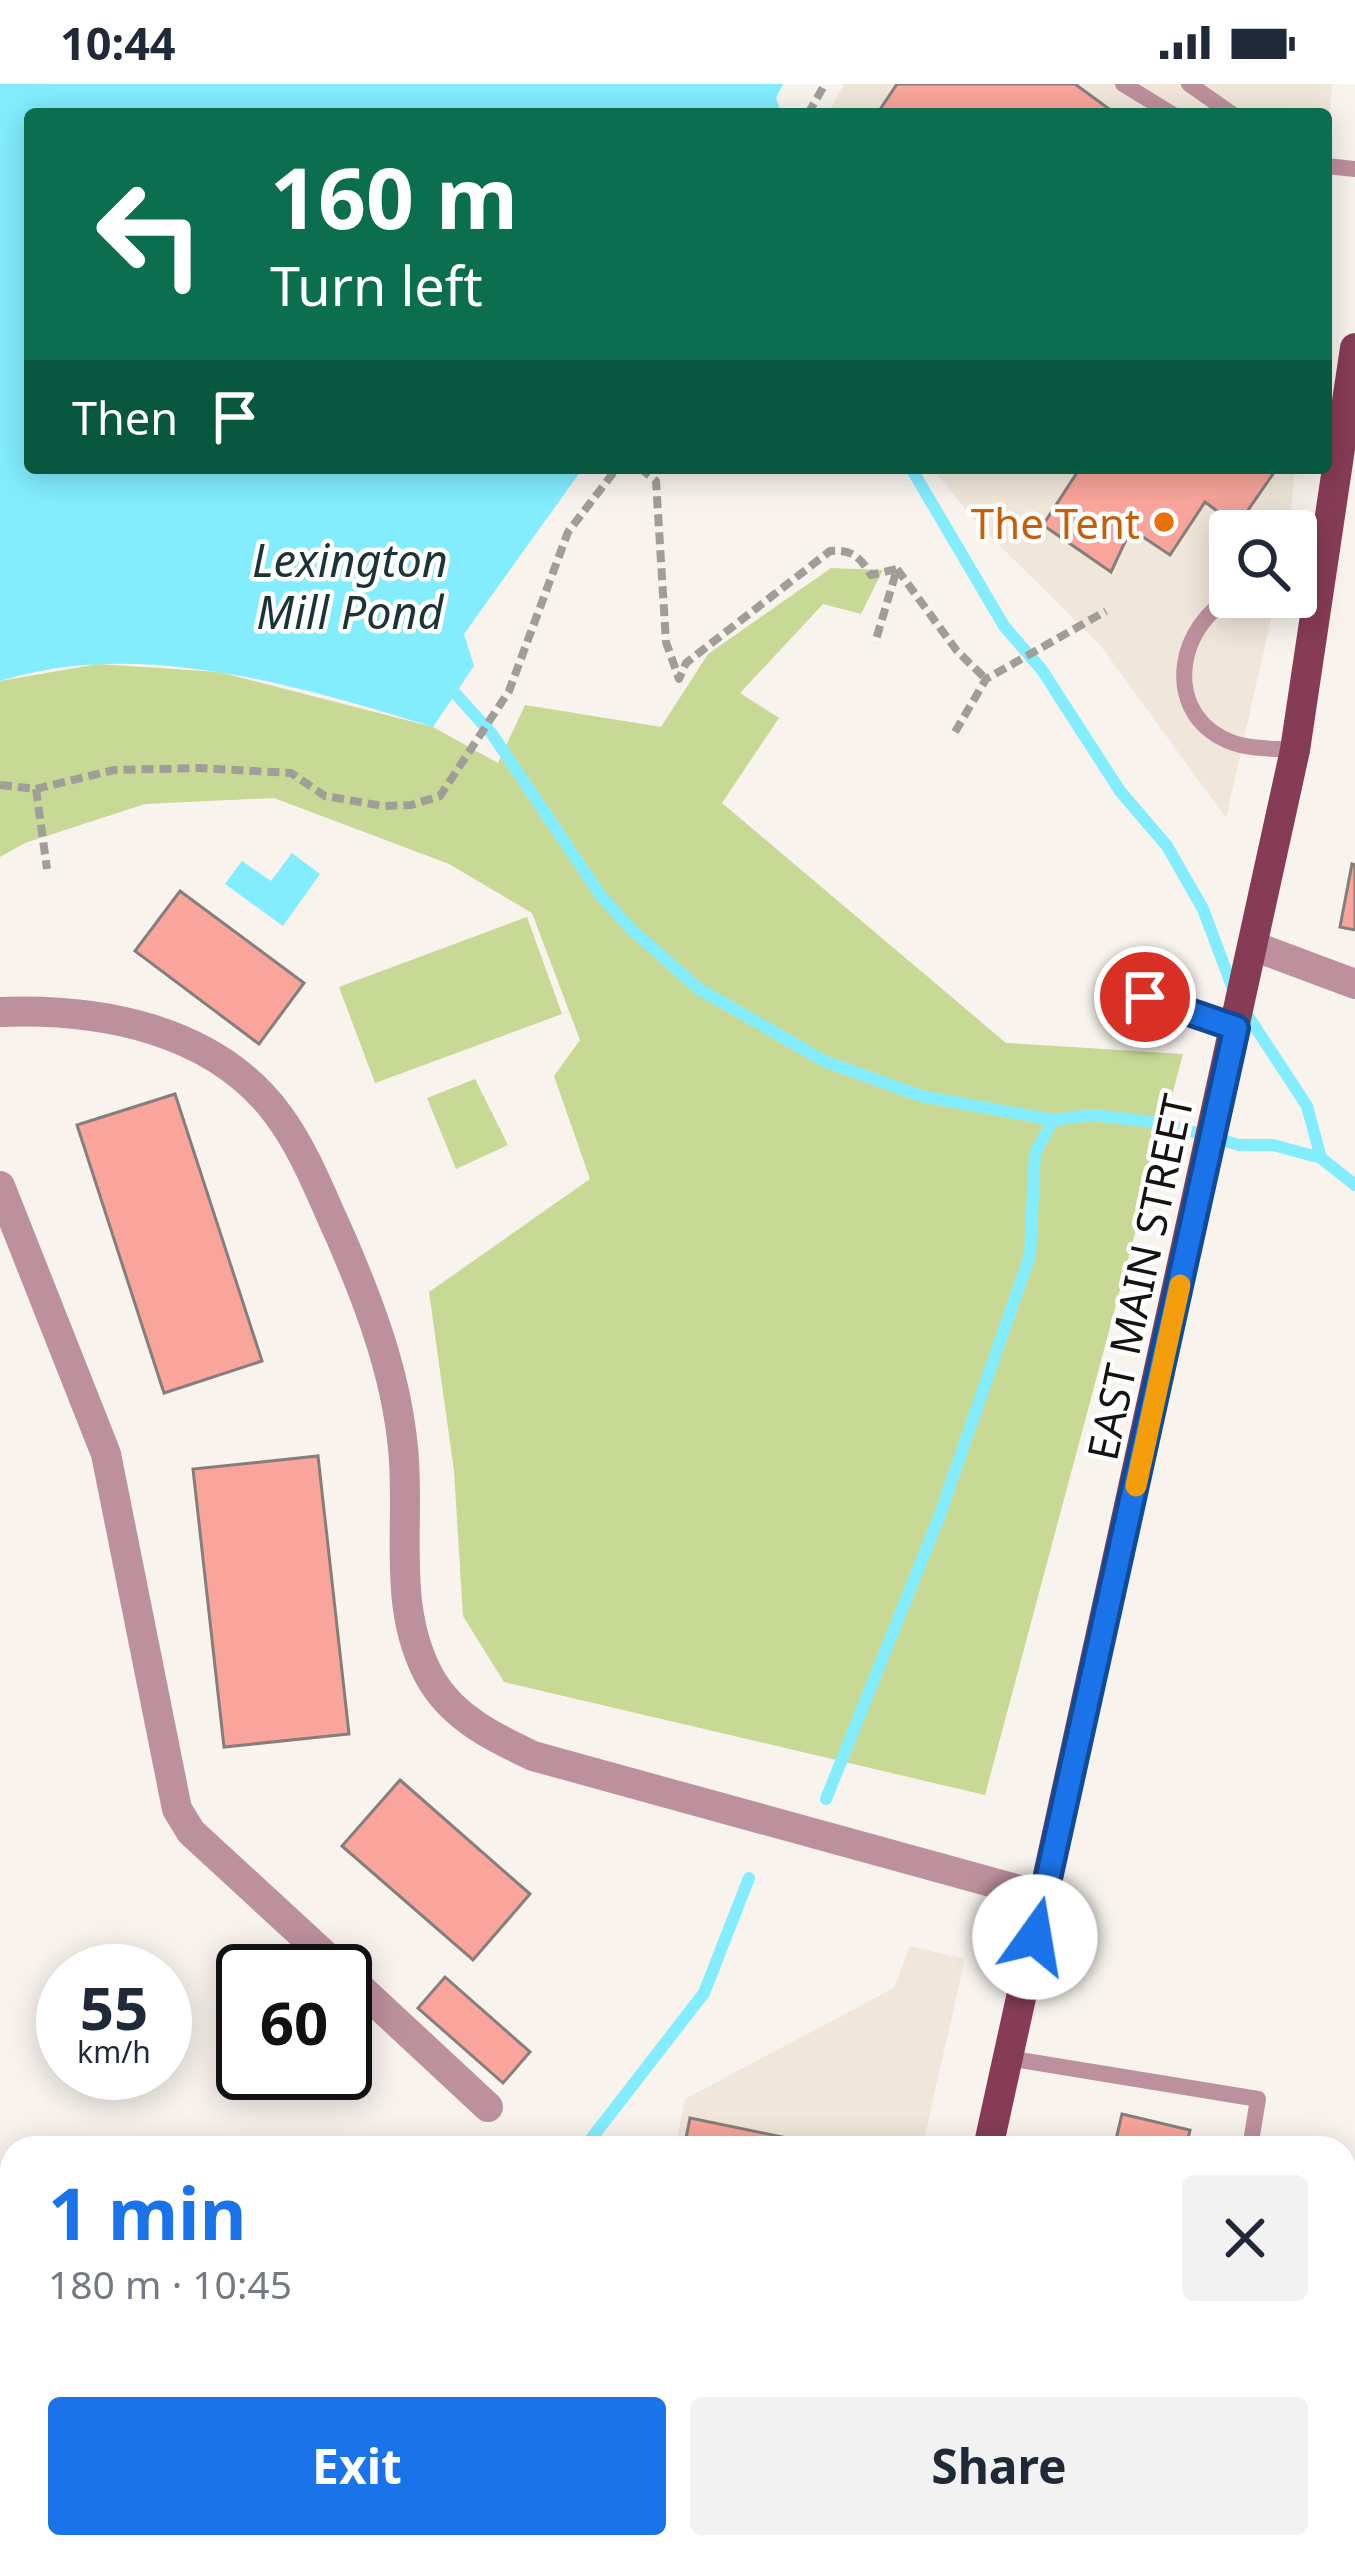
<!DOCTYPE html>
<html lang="en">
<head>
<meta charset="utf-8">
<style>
	:root { --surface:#fff; --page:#f2f2f3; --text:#1f2937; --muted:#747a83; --accent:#1a73e8 }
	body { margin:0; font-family:"Noto Sans",sans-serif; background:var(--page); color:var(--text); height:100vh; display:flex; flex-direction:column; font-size:45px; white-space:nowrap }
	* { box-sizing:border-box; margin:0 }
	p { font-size:39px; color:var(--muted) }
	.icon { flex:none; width:66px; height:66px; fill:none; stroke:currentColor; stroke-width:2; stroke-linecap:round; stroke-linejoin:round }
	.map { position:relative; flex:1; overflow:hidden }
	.sheet { position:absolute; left:0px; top:2052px; width:1356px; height:423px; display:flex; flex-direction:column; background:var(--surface); border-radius:36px 36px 0 0; box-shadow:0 6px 30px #0003 }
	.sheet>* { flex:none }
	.hud { position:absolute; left:24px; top:24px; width:1308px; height:366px; border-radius:12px; box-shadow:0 6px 30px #0003; background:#0b6e4f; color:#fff; overflow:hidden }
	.tools { position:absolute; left:1209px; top:426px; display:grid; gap:24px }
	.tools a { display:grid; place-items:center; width:108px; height:108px; border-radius:12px; background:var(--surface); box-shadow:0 6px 30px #0003; font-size:60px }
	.speed { position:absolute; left:36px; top:1860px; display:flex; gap:24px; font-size:60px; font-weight:700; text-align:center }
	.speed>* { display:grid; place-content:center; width:156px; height:156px; border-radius:50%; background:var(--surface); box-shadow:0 6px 30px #0003; line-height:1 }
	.speed small { font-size:30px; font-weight:400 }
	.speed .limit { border:6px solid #111; border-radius:18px; background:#fff; color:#111 }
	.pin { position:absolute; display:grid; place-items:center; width:102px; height:102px; color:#fff; margin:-51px; border:6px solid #fff; border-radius:50%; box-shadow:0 3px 12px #0007 }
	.me { position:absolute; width:132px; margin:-66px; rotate:13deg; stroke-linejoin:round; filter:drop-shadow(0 0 9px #0008) }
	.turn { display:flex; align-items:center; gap:42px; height:252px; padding:0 48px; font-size:54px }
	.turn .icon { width:156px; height:156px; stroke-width:2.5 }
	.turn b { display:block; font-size:84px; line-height:102px }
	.then { display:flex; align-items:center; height:114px; padding:0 48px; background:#0003; gap:24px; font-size:45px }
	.round { display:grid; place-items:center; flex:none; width:126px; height:126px; border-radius:12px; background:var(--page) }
	.head { display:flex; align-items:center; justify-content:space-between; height:204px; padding:0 48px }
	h1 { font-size:72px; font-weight:700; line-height:90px; color:var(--accent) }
	.button { display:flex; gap:24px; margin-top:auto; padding:24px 48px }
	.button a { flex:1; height:138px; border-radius:12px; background:var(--accent); color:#fff; font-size:48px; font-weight:700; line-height:138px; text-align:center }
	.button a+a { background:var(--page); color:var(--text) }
	.status { display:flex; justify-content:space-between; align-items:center; height:84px; padding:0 60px; background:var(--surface); direction:ltr }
	.status svg { height:33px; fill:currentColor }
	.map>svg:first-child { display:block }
</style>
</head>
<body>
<div class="status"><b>10:44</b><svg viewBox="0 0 49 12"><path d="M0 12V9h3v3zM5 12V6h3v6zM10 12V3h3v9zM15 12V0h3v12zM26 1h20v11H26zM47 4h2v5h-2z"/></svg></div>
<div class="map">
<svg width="1355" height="2474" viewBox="0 0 1355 2474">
	<rect width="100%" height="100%" fill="#f8f3ed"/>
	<g fill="#f0e7da">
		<polygon points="844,0 1332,0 1326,71 1326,30 828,30"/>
		<polygon points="932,384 1295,384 1289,447 1230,447 1230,513 1276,513 1226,734 1100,561 975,437"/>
		<polygon points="910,1862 965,1875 922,2064 675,2064 685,2015 894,1904"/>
	</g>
	<g fill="#c7d994">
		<polygon points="831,484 883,486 861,530 823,520 740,609 779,634 722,719 1006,959 1183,970 985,1711 504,1598 463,1532 454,1387 429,1208 590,1095 554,992 580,956 532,829 449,780 274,714 145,720 25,759 0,773 0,597 98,580 219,588 433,643 498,679 525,621 661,643 708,570"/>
		<polygon points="527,833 562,930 375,999 339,903"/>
		<polygon points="475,995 508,1061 456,1085 427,1014"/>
	</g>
	<g fill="#83edfe">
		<path d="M 0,0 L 783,0 L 776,14 L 782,30 L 30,30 L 30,384 L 583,384 L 464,550 L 474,582 L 433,643 C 299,602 139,553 0,597 Z"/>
		<polygon points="292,769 320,790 283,842 225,800 242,777 271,797"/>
	</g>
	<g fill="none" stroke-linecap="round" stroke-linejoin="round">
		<g stroke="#83edfe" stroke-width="12">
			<polyline points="911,384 1004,542 1042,586 1120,707 1167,762 1203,825 1233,905"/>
			<polyline points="445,598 492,650 601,812 631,845 699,905 824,977 921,1012 1053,1036 1092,1031 1162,1039 1239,1061 1273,1061 1321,1074 1355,1101"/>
			<polyline points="1242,923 1307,1022 1321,1074"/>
			<polyline points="826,1715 939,1433 1030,1171 1035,1069 1053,1036"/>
			<polyline points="584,2064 704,1909 749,1794"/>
			<polyline points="249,2474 260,2463"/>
		</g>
	</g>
	<g fill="#f9a59b" stroke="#867e7d" stroke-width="3">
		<polygon points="897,0 1075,0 1116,30 877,30"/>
		<polygon points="1080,384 1266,384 1273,390 1237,442 1205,418 1170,471 1131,445 1111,488 1043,441"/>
		<polygon points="1352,780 1355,781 1355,846 1340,843"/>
		<polygon points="180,807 304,899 259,960 135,867"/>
		<polygon points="175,1010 262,1277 164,1309 77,1041"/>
		<polygon points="318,1372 349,1650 224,1663 193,1385"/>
		<polygon points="400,1696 530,1810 473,1876 342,1762"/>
		<polygon points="445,1893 530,1968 503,1999 418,1924"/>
		<polygon points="1122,2030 1190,2046 1186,2064 1114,2064"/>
		<polygon points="690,2034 826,2062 825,2064 684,2064"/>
		<rect x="1180" y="2463" width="55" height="11"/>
	</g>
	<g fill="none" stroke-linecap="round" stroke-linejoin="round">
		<g stroke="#a19e99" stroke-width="8" stroke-dasharray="12 6" stroke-linecap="butt">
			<polyline points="808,30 825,0"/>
			<path d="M 640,384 L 656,397 L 666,558 L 679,595 L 686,579 L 830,467 C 852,465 860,473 871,491 L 897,485 L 875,559"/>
			<polyline points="897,485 957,567 986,595"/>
			<polyline points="955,648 986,595 1106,527"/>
			<polyline points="0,701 36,705 114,686 200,684 291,689 325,712 383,722 411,721 440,712 509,607 568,448 617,384"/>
			<polyline points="36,705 47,785"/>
		</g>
		<g stroke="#bd909d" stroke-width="16">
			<polyline points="1123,0 1172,30"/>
			<polyline points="1189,0 1232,30"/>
			<polyline points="1326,82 1355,85"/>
			<path d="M 1234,513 C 1179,538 1162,623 1222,654 C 1244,666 1270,664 1295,666"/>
			<polyline points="1260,513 1319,519"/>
			<polyline points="1145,913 1236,944"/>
			<polyline points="1007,1974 1258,2015 1250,2064"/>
			<polyline points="880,2062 890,2064"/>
			<polyline points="487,2474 814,2467 858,2474"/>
		</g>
		<g stroke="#bd909d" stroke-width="30">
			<polyline points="1253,862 1355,900"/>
			<path d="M 0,928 C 101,924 216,945 279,1032 C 306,1069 322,1113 341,1154 C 370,1221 396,1290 403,1364 C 411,1442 390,1525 432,1597 C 455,1635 495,1654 533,1672 L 1045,1813"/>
			<polyline points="0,1102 106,1370 177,1725 191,1748 342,1887"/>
			<polyline points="345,1890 488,2023"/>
		</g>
		<g stroke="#873c56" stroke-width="30">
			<polyline points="988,2064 1295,666 1355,264"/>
			<polyline points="901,2474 903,2463"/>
		</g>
	</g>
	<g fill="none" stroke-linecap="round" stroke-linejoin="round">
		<g stroke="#114b97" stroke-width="30">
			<polyline id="route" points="1035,1853 1236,944 1145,913"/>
		</g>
		<use href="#route" stroke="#1a73e8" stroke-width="21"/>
		<polyline stroke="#f59e0b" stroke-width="21" points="1136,1402 1180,1201"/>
	</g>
	<circle fill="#e8710a" stroke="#fff" stroke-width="4.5" cx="1164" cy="438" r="12"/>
	<g text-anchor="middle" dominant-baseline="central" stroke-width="9" stroke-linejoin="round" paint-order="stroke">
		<g font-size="42" fill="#c56008" stroke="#fff" text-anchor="end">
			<text x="1140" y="438">The Tent</text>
		</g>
		<g font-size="42" fill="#141311" stroke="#fff">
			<text transform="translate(1139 1193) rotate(-78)">EAST MAIN STREET</text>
		</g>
		<g font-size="45" font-style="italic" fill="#1b3438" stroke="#fff">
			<text x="350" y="475">Lexington<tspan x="350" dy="52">Mill Pond</tspan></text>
		</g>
	</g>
</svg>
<div class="tools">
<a><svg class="icon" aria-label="search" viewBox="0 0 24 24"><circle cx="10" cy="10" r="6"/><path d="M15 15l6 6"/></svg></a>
</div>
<div class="speed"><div>55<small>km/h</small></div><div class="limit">60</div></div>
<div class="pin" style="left:1145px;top:913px;background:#d93025"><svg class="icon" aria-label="arrive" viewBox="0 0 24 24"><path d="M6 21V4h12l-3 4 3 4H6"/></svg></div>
<svg class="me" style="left:1035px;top:1853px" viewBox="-20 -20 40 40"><circle r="19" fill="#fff"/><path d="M0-13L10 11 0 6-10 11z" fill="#1a73e8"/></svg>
<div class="hud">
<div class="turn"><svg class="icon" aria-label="left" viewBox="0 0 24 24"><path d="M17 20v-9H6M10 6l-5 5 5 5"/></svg><div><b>160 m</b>Turn left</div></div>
<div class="then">Then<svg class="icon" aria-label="arrive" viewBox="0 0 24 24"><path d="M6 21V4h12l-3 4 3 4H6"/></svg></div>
</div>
<section class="sheet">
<div class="head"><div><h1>1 min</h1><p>180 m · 10:45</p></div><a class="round"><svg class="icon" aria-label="close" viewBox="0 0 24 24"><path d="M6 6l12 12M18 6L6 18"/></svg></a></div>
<div class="button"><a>Exit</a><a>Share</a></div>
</section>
</div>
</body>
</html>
